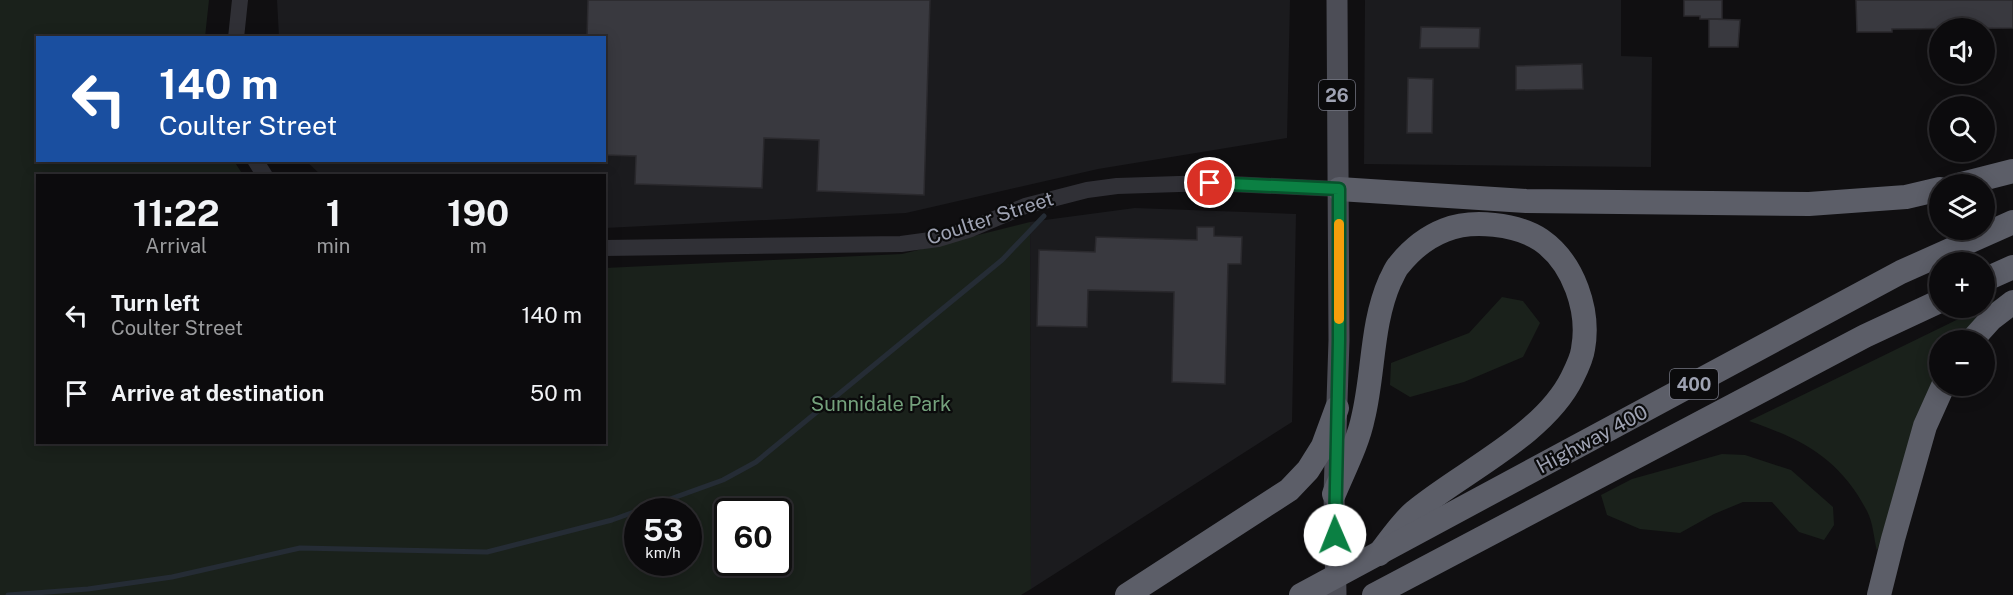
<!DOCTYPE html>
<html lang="en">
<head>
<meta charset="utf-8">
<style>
	:root { --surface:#0c0b0d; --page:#151416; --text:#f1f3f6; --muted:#9a9b9d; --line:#2c2b2e }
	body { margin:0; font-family:"Public Sans",sans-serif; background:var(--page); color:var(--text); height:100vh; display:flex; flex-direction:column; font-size:22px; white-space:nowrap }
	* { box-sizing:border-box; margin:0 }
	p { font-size:20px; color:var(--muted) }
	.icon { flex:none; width:33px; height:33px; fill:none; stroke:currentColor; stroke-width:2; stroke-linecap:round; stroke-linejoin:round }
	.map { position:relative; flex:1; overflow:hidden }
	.panel { position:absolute; left:36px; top:174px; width:570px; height:270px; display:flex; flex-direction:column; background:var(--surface); border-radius:0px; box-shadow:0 3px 15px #0003,0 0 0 2px var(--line) }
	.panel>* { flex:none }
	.guide { position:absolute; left:36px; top:36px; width:570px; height:126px; border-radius:0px; box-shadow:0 3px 15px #0003,0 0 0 2px var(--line); background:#1a4fa0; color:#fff; overflow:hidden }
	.fabs { position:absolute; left:1929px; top:18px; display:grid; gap:12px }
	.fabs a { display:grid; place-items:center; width:66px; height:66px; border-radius:50%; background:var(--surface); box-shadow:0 3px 15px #0003,0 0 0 2px var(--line); font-size:30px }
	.speed { position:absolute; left:624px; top:498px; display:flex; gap:12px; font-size:30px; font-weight:700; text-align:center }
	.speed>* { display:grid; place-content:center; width:78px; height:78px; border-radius:50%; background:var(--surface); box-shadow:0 3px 15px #0003,0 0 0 2px var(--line); line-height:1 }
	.speed small { font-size:15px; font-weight:400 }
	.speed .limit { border:3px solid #111; border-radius:9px; background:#fff; color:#111 }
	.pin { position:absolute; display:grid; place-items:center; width:51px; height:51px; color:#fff; margin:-26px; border:3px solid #fff; border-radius:50%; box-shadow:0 2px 6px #0007 }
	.me { position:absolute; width:66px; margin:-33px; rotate:359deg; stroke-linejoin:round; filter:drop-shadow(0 0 4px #0008) }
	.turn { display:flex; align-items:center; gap:21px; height:126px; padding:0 24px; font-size:27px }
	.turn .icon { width:78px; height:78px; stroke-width:2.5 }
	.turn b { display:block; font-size:42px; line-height:51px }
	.eta { display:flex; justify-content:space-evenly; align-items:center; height:102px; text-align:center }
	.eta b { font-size:36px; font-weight:700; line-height:42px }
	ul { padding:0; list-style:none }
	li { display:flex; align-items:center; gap:18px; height:78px; padding:0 24px }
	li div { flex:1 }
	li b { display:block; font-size:22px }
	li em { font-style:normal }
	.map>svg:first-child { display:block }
</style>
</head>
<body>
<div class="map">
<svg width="2013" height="595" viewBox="0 0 2013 595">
	<rect width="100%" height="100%" fill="#100f11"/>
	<g fill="#1b1b1e">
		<polygon points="277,0 1290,0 1287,138 1098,169 906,213 605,228 604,176 321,175 306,161 604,160 604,38 279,37"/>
		<polygon points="1365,0 1621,0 1621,56 1652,57 1651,167 1364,164"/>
		<polygon points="1135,208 1296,214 1292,422 1031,589 1030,222"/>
	</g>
	<g fill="#1a211b" fill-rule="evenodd">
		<path d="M 0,0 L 209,0 L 205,37 L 38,38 L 38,160 L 234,161 L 243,175 L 38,176 L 38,442 L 604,442 L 605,268 L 902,254 L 1030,222 L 1031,589 L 1021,595 L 0,595 ZM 638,512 L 688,512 L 688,562 L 638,562 ZM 728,512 L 778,512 L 778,562 L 728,562 Z"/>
		<polygon points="1502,297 1523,301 1540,323 1523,357 1464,382 1410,397 1390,385 1391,363 1469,333"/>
		<path d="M 1995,300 L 1963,340 L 1940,340 L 1939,372 L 1912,439 L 1877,551 C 1874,539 1873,522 1867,511 C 1840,459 1802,439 1749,421 L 1981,308 L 1984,308 L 1985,306 Z"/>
		<polygon points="1722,454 1745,455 1791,470 1833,507 1834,525 1824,540 1799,532 1772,502 1743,502 1714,514 1680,533 1640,529 1607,515 1601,495 1632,479"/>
	</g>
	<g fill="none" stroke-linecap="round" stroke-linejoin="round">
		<polyline stroke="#252c35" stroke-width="5" points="8,595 88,589 172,577 300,548 487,552 612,520 723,480 756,462 1002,260 1044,216"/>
	</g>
	<g fill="#39393f" stroke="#2a292d" stroke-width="1.5">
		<polygon points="588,0 930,0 924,195 817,191 819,140 764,138 762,188 635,184 636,156 604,155 604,38 587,38"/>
		<polygon points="1684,0 1722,0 1722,19 1700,19 1700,16 1684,16"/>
		<polygon points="1856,0 2013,0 2013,28 1892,29 1892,32 1857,32"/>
		<polygon points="1709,19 1740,20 1738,47 1709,47"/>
		<polygon points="1421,27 1480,28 1479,48 1420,48"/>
		<polygon points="1582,64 1583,89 1516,90 1516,66"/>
		<polygon points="1408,78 1433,79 1432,133 1407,133"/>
		<polygon points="1197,227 1214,227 1214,236 1242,237 1241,264 1228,264 1225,384 1172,382 1174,292 1088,290 1087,327 1037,326 1039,250 1095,252 1096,237 1197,240"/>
	</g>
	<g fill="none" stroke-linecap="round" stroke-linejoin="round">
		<g stroke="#303036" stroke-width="16">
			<polyline points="236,38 240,0"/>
			<polyline points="255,160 265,176"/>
			<polyline points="604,248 901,244 938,239 971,229 1025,206 1087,190 1117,186 1210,183 1339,189"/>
		</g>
		<polyline stroke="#4c4d56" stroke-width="21" points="1336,595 1334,494 1339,340 1337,0"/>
		<g stroke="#5c5e68" stroke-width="24">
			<polyline points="1962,184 2013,171"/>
			<polyline points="1339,189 1526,201 1809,204 1906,197 1940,189"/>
			<polyline points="1984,280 2013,267"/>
			<polyline points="1972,340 1991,319 2013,302"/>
			<path d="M 1334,494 C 1344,470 1358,443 1363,418 C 1374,373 1371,324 1390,281 C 1393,276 1395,269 1399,265 C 1411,250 1427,237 1445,230 C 1472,219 1517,224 1541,240 C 1574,263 1590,311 1583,349 C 1582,358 1576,370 1572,378 C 1544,435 1462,472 1414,512 C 1401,523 1390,540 1379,554"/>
			<polyline points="1127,595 1289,490 1308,470 1323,446 1337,408"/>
			<polyline points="1301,595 1901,272 2013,222"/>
			<polyline points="1374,595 1865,336 1940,301"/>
			<polyline points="1879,595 1893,539 1925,426 1943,386"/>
		</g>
	</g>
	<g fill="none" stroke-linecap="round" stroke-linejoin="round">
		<g stroke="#07532c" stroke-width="15">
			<polyline id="route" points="1210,183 1339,189 1339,340 1335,535"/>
		</g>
		<use href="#route" stroke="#0b8043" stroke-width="10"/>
		<polyline stroke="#f59e0b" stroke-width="10" points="1339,224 1339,319"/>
	</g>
	<g text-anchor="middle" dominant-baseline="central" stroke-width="4.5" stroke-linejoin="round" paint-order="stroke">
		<g fill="#0b0b0c" stroke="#737581" stroke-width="1.5">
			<rect x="1319" y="80" width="36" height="30" rx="4.5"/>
			<rect x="1670" y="369" width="48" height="30" rx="4.5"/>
		</g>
		<g font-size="18" font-weight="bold" fill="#9fa3b3">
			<text x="1337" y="95">26</text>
			<text x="1694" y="384">400</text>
		</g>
		<g font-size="20" fill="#9fa3b3" stroke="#0b0b0c">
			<text transform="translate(990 218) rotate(-18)">Coulter Street</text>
			<text transform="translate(1592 439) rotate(-28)">Highway 400</text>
		</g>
		<g font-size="20" fill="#74a17c" stroke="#0b0b0c">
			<text x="881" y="404">Sunnidale Park</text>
		</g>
	</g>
</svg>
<div class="fabs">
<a><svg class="icon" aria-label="sound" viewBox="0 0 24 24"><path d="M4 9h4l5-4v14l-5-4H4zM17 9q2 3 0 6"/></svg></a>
<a><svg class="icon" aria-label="search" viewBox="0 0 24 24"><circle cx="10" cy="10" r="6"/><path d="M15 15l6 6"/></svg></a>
<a><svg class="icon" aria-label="layers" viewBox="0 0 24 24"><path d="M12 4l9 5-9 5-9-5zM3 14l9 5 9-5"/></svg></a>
<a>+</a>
<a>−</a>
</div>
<div class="speed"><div>53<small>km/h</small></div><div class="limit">60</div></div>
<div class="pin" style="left:1210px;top:183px;background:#d93025"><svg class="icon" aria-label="arrive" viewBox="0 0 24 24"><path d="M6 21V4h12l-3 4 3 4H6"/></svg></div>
<svg class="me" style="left:1335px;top:535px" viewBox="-20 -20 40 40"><circle r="19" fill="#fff"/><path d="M0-13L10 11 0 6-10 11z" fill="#0b8043"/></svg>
<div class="guide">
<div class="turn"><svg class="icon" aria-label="left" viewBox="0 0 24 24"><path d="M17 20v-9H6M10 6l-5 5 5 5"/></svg><div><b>140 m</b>Coulter Street</div></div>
</div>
<section class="panel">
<div class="eta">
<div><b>11:22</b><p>Arrival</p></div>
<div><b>1</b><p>min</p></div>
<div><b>190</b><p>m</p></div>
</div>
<ul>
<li><svg class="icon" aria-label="left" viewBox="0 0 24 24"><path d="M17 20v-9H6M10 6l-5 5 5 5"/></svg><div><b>Turn left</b><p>Coulter Street</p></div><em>140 m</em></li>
<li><svg class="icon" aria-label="arrive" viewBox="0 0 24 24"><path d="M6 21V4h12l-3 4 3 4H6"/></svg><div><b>Arrive at destination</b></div><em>50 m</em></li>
</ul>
</section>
</div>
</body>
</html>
